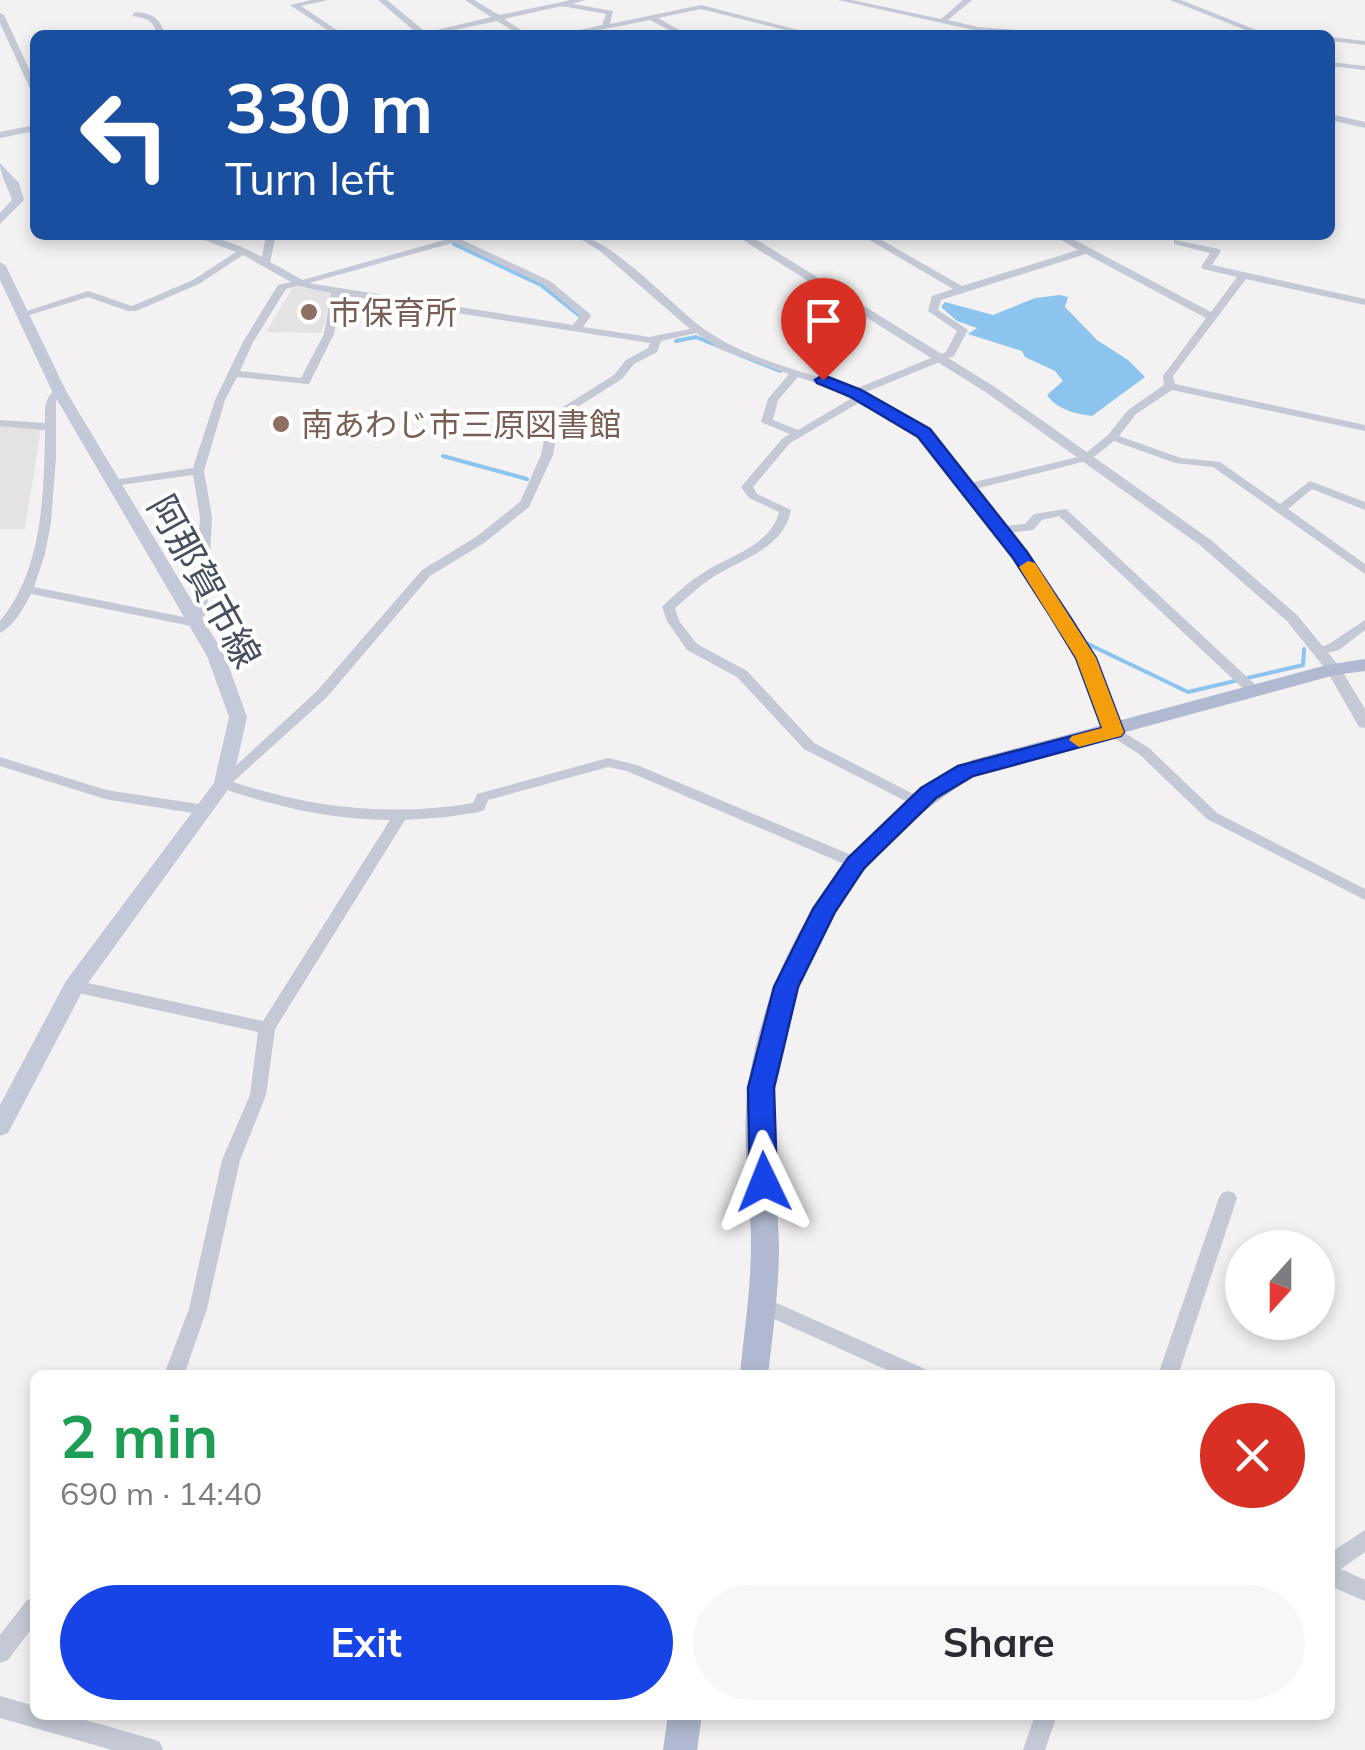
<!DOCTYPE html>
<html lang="en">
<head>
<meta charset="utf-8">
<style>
	:root { --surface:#fff; --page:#f7f7f7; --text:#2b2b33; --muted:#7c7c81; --accent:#1744e6 }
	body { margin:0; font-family:Mulish,"Noto Sans JP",sans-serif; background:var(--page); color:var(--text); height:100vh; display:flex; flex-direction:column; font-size:38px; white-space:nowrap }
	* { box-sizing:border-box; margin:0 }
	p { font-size:32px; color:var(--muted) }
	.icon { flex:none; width:55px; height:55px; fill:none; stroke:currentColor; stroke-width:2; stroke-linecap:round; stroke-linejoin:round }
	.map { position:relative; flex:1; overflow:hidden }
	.side { position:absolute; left:30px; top:1370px; width:1305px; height:350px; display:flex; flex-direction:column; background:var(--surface); border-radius:15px; box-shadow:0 5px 15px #0003 }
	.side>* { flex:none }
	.guide { position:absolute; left:30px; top:30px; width:1305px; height:210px; border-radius:15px; box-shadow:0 5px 15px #0003; background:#1a4fa0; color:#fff; overflow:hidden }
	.needle { width:65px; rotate:201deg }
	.controls { position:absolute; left:1225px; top:1230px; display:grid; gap:20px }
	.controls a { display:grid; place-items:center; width:110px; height:110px; border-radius:50%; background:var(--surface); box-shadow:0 5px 15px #0003; font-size:50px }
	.pin { position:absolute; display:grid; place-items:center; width:85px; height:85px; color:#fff; margin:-102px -42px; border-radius:50% 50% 50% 0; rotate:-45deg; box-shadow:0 0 10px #0007 }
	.pin .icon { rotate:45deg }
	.me { position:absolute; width:110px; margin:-55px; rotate:358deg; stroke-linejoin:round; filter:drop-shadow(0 0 8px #0008) }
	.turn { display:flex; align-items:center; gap:35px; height:210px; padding:0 30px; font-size:45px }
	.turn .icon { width:130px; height:130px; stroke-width:2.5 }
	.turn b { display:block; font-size:70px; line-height:85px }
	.round { display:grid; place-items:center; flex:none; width:105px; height:105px; border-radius:52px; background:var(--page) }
	.summary { display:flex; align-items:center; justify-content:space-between; height:170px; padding:0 30px }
	h1 { font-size:60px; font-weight:700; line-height:75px; color:#1e9e55 }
	.button { display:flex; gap:20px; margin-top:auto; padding:20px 30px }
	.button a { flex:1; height:115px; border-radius:60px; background:var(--accent); color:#fff; font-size:40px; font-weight:700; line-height:115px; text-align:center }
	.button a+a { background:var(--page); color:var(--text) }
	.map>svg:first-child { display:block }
</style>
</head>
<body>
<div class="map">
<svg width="1365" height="1750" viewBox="0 0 1365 1750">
	<rect width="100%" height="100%" fill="#f3f1f1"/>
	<g fill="#e4e2e3">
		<polygon points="297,287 332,292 322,333 266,332 292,289"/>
		<polygon points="0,424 41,428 25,529 0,529"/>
	</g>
	<path fill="#8cc4ed" d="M 1060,295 L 1068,297 L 1065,307 L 1097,340 L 1128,360 L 1145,377 L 1092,416 C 1076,414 1056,409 1047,395 L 1063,381 L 1055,371 L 1025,357 L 1022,351 L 968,334 L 977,328 L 957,321 L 941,307 L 945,302 L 993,315 L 1035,298 Z"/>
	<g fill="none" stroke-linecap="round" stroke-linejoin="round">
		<g stroke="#8cc4ed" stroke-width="4">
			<polyline points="454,244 541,285 580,316"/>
			<polyline points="676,341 696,337 780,371"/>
			<polyline points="838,390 914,431"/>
			<polyline points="443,456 527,479"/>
			<polyline points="1086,643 1188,692 1303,665 1304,649"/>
		</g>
		<g fill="#c4c9d5" fill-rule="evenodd">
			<polygon points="311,0 328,0 301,6 344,35 335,35 290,5"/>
			<polygon points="465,0 474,0 499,15 562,2 613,11 610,24 701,5 818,35 805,35 701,9 658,18 688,35 678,35 650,20 574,35 557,35 602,25 606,14 562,6 504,19 529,35 520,35 497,21 431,35 416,35 491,17"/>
			<polygon points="838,0 852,0 941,19 963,0 972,0 948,20 978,27 1059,33 1063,35 978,31"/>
			<polygon points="1170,0 1181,0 1269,35 1258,35"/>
			<path d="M 135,12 C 151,13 161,18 165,35 L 157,35 C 154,20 146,18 132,16 Z"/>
			<polygon points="0,13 4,15 35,82 35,93 31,91 0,23"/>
			<polygon points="1330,37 1365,41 1365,45 1330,41"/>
			<polygon points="1330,62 1365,66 1365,70 1330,66"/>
			<polygon points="1330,114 1365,122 1365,128 1330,120"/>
			<path d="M 191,235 C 216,235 241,246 262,257 L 266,235 L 276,235 L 270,262 L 308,283 L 573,325 L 580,316 L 544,285 L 453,242 L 453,238 L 456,237 L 550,281 L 590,314 L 591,316 L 583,327 L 649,337 L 690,329 L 600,251 L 574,235 C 609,235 673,307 704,329 C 746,359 806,372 855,389 L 946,352 L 957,331 L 928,311 L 932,296 L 953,289 L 861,235 L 873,235 L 962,286 L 1078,250 L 1053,235 L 1065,235 L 1211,312 L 1237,277 L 1203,269 L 1201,267 L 1210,253 L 1174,244 L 1174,240 L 1219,249 L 1221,251 L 1212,265 L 1365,299 L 1365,305 L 1246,279 L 1173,376 L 1175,384 L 1365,425 L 1365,431 L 1172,390 L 1136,414 L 1119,436 L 1181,458 L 1220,462 L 1280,504 L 1310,481 L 1365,502 L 1365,510 L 1312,489 L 1288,509 L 1365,564 L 1365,574 L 1213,467 L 1175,463 L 1114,441 L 1090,460 L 975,489 L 1003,526 L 1025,524 L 1034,514 L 1066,509 L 1260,689 L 1262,692 L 1260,695 L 1250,695 L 1059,516 L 1042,520 L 1033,530 L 1008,533 L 1067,617 L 1093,658 L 1120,730 L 1149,748 L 1217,813 L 1365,889 L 1365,900 L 1207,819 L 1139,754 L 1109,735 L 1079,658 L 1055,617 L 978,508 L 914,429 L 862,401 L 790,443 L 753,487 L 757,494 L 791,510 C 783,549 743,558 713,577 C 699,586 687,598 675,608 L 679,621 L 697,644 L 747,671 L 814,743 L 925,800 L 927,803 L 925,806 L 915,806 L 804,749 L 737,677 L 687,650 L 667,621 L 662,607 C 675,594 690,581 706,571 C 732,555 771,545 779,512 L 749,498 L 741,487 L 782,439 L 790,434 L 761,422 L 768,399 L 789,374 L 722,350 L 696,333 L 661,341 L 657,352 L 634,364 L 622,379 L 571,411 L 558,426 L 553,455 L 529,507 L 484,543 L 430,576 L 327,697 L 233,782 C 312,808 391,817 473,803 L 477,794 L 608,758 L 637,765 L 861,859 L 863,863 L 861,867 L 851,867 L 627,771 L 608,767 L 488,800 L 484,810 L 479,812 L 447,817 L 405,820 L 275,1029 L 266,1095 L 240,1160 L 207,1309 L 184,1375 L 164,1375 L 189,1309 L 222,1160 L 250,1095 L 258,1032 L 74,992 L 68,990 L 66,986 L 68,982 L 74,980 L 263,1021 L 390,820 C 331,820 273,806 218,787 L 216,784 L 317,691 L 422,570 L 476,537 L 520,502 L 541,455 L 547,425 L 563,407 L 614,375 L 626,360 L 648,348 L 650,343 L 341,295 L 334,334 L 309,384 L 237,377 L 225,400 L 204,471 L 212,517 L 207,613 L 200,620 L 202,623 L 201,626 L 196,627 L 31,594 C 23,609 14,626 0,633 L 0,621 C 43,570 44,493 45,430 L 0,426 L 0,420 L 45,423 C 45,408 44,395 59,388 L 64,391 L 56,401 L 56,457 L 51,522 L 45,554 L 34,587 L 189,618 L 195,612 L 200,517 L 193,475 L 113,486 L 107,483 L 113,480 L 193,468 L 215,400 L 243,342 L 278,285 L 291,282 L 243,255 L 199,284 L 136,311 L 128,311 L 88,297 L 23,317 L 18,314 L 88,291 L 132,306 L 193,280 L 236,252 ZM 1086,254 L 1206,318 L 1163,376 L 1164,385 L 1128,410 L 1108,435 L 1082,456 L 970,483 L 922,425 L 864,393 L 954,356 L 968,330 L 938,310 L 941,300 ZM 298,286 L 331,293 L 324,334 L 301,378 L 240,371 L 253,342 L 286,289 ZM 798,377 L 851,395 L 854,397 L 798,430 L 773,420 L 778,400 Z"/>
			<polygon points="1365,620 1365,630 1339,650 1319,655 1312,651 1329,644"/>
			<polygon points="0,757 106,790 205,805 212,810 205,815 105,799 0,766"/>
			<polygon points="1228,1191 1234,1193 1237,1198 1178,1375 1158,1375 1219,1198 1222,1193"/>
			<polygon points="761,1296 925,1369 928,1375 898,1375 754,1310 752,1304 754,1298"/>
			<polygon points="1365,1530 1365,1552 1341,1569 1365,1580 1365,1601 1330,1586 1330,1553"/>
			<polygon points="35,1597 35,1624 8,1660 0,1663 0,1635 27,1600"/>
			<polygon points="0,1696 35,1706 35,1715 68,1715 152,1739 160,1742 163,1750 112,1750 0,1718"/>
			<polygon points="1035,1715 1057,1715 1045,1750 1023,1750"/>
		</g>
		<g fill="#c4c9d5" fill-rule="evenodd">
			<polygon points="378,0 387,0 429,35 419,35"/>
			<polygon points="569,0 585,0 562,7 558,4"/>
			<polygon points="35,125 35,131 0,138 0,132"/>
			<polygon points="462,235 481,235 302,285 292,283"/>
			<polygon points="735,235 749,235 995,387 1211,540 1297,615 1339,666 1365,709 1365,728 1359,727 1327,671 1287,621 1201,546 987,393"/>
		</g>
		<g fill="#c3c9d9" fill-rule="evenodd">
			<path d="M 0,163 L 19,183 L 24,200 L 0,224 L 0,213 L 12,200 C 8,186 0,177 0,163 Z"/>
			<polygon points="0,262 6,266 66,391 225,656 247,717 232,784 83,990 8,1133 0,1136 0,1105 66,981 214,783 229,717 207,656 52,391 0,280"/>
		</g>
		<g fill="#b0b9cf" fill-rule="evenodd">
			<path d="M 1365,659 L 1365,671 L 1335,675 L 986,770 C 867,836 791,950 774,1086 C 767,1139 778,1193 779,1246 C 779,1289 773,1332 768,1375 L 740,1375 C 744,1332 751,1289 751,1246 C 751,1193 741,1140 748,1087 C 768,948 849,827 972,760 L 1327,665 Z"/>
			<polygon points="668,1715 702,1715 697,1750 663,1750"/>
		</g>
	</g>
	<polygon fill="#1744e6" stroke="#0f2c96" stroke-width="2.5" points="823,375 861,390 930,429 1027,552 1070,617 1096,658 1124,732 1121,736 973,776 936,798 864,868 835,912 798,987 774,1088 777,1182 773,1189 764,1192 754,1189 750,1182 748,1088 774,987 813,909 848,858 921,788 958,766 1102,728 1076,658 1051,617 1013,558 918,437 849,396 817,383 815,380"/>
	<polygon fill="#f59e0b" points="1028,561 1035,563 1096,658 1124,732 1121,736 1079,747 1069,740 1072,736 1102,728 1076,658 1019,567"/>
	<g fill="#8d6e63" stroke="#fff" stroke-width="4">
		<circle cx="309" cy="312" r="10"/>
		<circle cx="281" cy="424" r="10"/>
	</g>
	<g text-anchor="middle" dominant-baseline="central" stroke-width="8" stroke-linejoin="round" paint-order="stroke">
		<g font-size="32" fill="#785e54" stroke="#fff" text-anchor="start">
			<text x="329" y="312">市保育所</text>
			<text x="301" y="424">南あわじ市三原図書館</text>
		</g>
		<g font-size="38" fill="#484f5e" stroke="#fff">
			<text transform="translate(205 581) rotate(61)">阿那賀市線</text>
		</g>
	</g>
</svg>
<div class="controls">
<a><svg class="needle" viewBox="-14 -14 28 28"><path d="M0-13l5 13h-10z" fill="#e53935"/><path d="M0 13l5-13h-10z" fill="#7c7c81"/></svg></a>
</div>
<div class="pin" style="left:823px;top:380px;background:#d93025"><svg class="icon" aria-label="arrive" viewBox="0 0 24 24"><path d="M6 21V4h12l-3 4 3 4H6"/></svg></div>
<svg class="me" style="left:764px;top:1182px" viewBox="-20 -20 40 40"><path d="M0-17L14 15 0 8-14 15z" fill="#1744e6" stroke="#fff" stroke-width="4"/></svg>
<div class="guide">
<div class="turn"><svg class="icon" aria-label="left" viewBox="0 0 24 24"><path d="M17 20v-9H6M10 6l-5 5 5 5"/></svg><div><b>330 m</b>Turn left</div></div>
</div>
<section class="side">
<div class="summary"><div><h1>2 min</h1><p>690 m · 14:40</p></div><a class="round" style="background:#d93025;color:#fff"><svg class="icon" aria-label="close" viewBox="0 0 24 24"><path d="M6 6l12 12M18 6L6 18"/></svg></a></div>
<div class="button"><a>Exit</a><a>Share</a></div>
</section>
</div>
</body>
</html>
